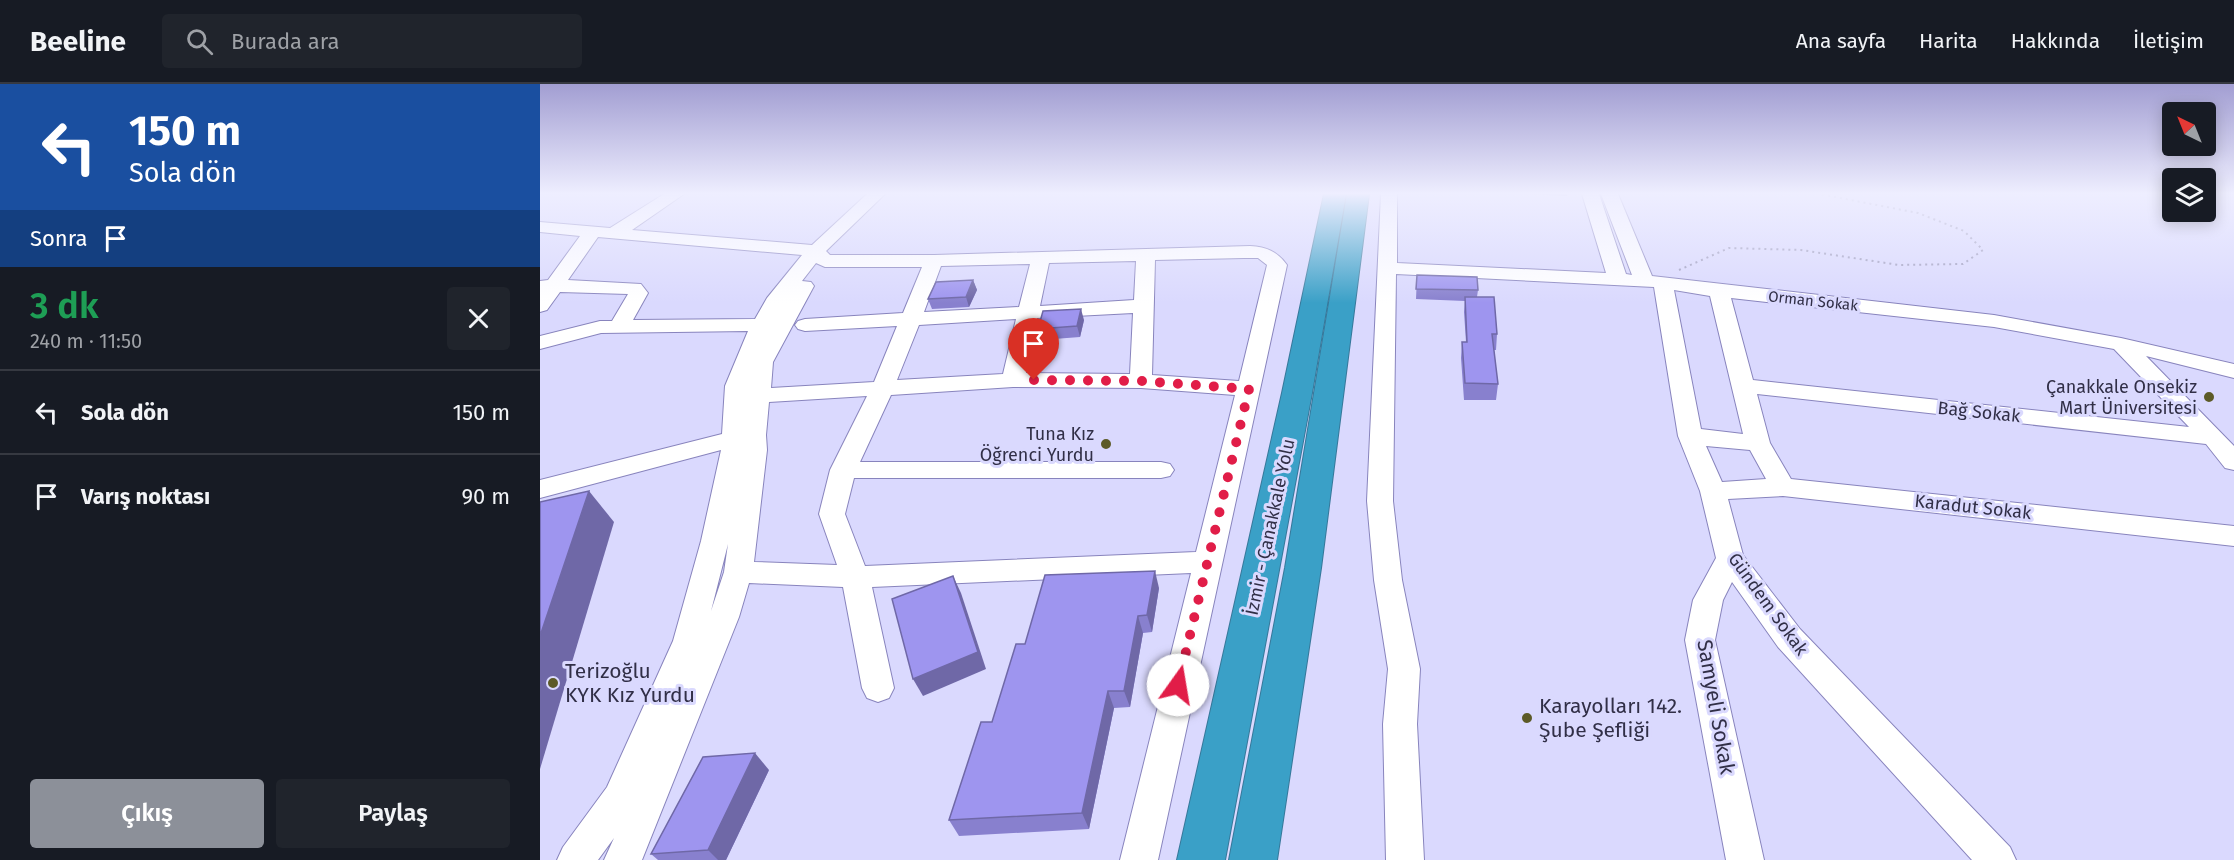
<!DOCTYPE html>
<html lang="tr">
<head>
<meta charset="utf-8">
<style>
	:root { --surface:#171b24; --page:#20242c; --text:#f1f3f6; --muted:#9ea1a6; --line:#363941; --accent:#8c9099 }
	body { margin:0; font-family:"Fira Sans",sans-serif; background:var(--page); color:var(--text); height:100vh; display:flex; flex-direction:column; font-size:22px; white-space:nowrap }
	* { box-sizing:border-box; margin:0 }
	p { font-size:20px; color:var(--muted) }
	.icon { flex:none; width:33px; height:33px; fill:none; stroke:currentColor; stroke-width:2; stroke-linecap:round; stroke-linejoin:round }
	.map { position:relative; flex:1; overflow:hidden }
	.details { display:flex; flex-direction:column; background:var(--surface); width:540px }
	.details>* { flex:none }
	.banner { background:#1a4fa0; color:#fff; overflow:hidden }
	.needle { width:39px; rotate:317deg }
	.tools { position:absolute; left:1622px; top:18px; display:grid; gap:12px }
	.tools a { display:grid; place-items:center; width:54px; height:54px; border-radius:6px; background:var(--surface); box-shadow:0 3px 15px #0003; font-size:30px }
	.pin { position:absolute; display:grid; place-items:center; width:51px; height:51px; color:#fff; margin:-62px -26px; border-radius:50% 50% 50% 0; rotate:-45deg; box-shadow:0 0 6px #0007 }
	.pin .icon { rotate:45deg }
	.me { position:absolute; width:66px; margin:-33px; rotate:13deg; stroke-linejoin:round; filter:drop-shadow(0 0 4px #0008) }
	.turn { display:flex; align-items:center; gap:21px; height:126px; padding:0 30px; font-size:27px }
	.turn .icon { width:78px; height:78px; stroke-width:2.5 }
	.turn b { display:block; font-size:42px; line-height:51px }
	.then { display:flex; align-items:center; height:57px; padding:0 30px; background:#0003; gap:12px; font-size:22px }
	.round { display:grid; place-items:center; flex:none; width:63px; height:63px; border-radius:6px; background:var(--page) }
	.overview { display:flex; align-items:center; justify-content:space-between; height:102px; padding:0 30px }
	h1 { font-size:36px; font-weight:600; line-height:45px; color:#1e9e55 }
	.button { display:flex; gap:12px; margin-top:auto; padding:12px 30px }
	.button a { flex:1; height:69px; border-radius:6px; background:var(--accent); color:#fff; font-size:24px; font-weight:600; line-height:69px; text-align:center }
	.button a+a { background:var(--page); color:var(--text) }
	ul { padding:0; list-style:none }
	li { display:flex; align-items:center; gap:18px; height:84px; padding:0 30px; border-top:2px solid var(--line) }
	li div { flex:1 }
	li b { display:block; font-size:22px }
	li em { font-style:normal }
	header { display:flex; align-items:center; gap:36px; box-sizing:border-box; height:84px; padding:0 30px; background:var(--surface); border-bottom:2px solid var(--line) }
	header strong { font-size:28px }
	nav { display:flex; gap:33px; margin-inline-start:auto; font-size:21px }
	.search { width:420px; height:54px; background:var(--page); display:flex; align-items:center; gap:15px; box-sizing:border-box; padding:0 21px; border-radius:6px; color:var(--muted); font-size:22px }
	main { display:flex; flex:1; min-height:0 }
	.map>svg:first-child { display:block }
</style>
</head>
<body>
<header>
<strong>Beeline</strong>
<div class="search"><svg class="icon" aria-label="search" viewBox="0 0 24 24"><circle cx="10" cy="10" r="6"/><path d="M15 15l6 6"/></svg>Burada ara</div>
<nav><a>Ana sayfa</a><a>Harita</a><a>Hakkında</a><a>İletişim</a></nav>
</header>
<main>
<section class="details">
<div class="banner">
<div class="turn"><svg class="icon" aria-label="left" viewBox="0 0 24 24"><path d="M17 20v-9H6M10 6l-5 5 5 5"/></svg><div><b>150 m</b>Sola dön</div></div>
<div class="then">Sonra<svg class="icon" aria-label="arrive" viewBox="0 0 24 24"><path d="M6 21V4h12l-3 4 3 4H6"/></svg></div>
</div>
<div class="overview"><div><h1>3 dk</h1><p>240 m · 11:50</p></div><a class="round"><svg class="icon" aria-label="close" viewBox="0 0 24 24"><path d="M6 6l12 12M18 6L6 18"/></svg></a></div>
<ul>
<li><svg class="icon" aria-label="left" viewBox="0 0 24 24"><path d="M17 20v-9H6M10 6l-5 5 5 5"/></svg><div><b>Sola dön</b></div><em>150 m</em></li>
<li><svg class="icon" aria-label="arrive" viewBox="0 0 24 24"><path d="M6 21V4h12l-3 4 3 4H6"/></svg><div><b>Varış noktası</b></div><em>90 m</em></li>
</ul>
<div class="button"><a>Çıkış</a><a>Paylaş</a></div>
</section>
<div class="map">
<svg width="1694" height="776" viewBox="0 0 1694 776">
	<rect width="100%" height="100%" fill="#dad9fe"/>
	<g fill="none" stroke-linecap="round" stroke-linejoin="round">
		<g stroke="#8884bd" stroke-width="2">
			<g id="minor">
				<path d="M 124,110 L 144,110 L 92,146 L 272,161 L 327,110 L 345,110 L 286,167 L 290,171 L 394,171 L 710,162 C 726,163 737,167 747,181 L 618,776 L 580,776 L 651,489 L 332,503 L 354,604 L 349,614 L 338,618 L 327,614 L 322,604 L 303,503 L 209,499 L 199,533 L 102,776 L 64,776 L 74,754 L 58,776 L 17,776 L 23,763 L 67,703 L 133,557 L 161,457 L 181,366 L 0,414 L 0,396 L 182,350 L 185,302 L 208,247 L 61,249 L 0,265 L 0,252 L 60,237 L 72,237 L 88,210 L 20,208 L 7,226 L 0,228 L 0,197 L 8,196 L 40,152 L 0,148 L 0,138 L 70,144 ZM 58,153 L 262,171 L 227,214 L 215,235 L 93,236 L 108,209 L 101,200 L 28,196 ZM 704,174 L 718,174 L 727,181 L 699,297 L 612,291 L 615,176 ZM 596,177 L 594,216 L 500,222 L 509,179 ZM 276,179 L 285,183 L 382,183 L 363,229 L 265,235 L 258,237 L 255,241 L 258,245 L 265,247 L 357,242 L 334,298 L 231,304 L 233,278 L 274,202 L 271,198 L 262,197 ZM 490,180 L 479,223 L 384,228 L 401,182 ZM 593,229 L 590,290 L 486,289 L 497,234 ZM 476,235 L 463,290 L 357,296 L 379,241 ZM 473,303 L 601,304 L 695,311 L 656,468 L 325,482 L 305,430 L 314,394 L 621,394 L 630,392 L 634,386 L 630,380 L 621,378 L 320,378 L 351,311 ZM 327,312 L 290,386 L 279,430 L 297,481 L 214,478 L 227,366 L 226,351 L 229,318 ZM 188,460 L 184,488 L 171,527 Z"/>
				<path d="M 841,110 L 857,110 L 857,179 L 1066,189 L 1042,110 L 1059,110 L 1086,190 L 1092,191 L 1061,110 L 1078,110 L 1112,192 L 1454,231 L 1581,254 L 1694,280 L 1694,294 L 1606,272 L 1694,362 L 1694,386 L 1685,384 L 1666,360 L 1217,310 L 1230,359 L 1251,395 L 1694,442 L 1694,462 L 1243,412 L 1188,415 L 1203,471 L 1260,545 L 1470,763 L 1476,776 L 1432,776 L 1238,563 L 1192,498 L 1183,516 L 1175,556 L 1224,776 L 1186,776 L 1145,556 L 1153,516 L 1176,474 L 1160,407 L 1138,352 L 1114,203 L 856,190 L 853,417 L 862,496 L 880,585 L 877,640 L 884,776 L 846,776 L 843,640 L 848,585 L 834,496 L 827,417 ZM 1134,206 L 1170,212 L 1203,350 L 1161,345 ZM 1191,214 L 1454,243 L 1574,265 L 1649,343 L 1213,296 ZM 1166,362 L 1210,366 L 1226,395 L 1182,398 Z"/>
			</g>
		</g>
		<g stroke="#37789a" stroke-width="2">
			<g id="highway">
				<polygon points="784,110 806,110 772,309 685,776 637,776 742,309"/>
				<polygon points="807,110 829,110 781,484 737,776 689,776 745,484"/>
			</g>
		</g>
		<polyline stroke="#9c9bbb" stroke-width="2" stroke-dasharray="2 4" stroke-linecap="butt" points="1139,186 1189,164 1261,166 1359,181 1423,180 1443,166 1424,147 1378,129 1280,110"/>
		<use href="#minor" fill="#fff" fill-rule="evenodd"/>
		<use href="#highway" fill="#3aa0c7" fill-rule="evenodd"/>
	</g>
	<g fill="#8880ce">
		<polygon points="986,110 1028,110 1027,112"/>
		<polygon points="877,191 938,206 937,213 957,250 956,266 954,266 958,300 956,316 924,316 921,274 922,258 926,258 924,228 925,217 876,215"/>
		<polygon points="433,196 437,206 429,223 392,225 388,215"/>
		<polygon points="544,236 540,253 501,256 498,245"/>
		<polygon points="619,504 612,548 603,549 590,623 574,624 549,745 419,752 409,736 452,638"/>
		<polygon points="229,686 186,776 118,776 111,770"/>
	</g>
	<g fill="#6f68a7">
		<polygon points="433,196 437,206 429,223 426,213"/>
		<polygon points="541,225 544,236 540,253 537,242"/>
		<polygon points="49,407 74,438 0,685 0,552"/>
		<polygon points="615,487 619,504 612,548 607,531"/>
		<polygon points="413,492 421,509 446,585 383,612 373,595"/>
		<polygon points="598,532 603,549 590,623 584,607"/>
		<polygon points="568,607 574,624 549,745 542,729"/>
		<polygon points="215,669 229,686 186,776 178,776 168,766"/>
	</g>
	<g fill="#9e95ef" stroke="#6f68a7" stroke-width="1.5">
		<polygon points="877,191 937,193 938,206 876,205"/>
		<polygon points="433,196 426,213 388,215 396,198"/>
		<polygon points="925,213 954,213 957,250 952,250 958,300 925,299 922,258 927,258"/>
		<polygon points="541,225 537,242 498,245 503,227"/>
		<polygon points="49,407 0,552 0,418"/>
		<polygon points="615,487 607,531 598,532 584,607 568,607 542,729 409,736 441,638 452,638 476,560 485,560 505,491"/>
		<polygon points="413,492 438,568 373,595 352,515"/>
		<polygon points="215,669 168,766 111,770 163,673"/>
	</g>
	<linearGradient id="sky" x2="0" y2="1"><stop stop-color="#a29ed2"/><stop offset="0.5" stop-color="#eef"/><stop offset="1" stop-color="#eef" stop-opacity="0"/></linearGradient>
	<rect width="1694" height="219" fill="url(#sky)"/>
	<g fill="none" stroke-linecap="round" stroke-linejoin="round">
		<polyline stroke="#e11d48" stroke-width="10" stroke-dasharray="0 18" points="494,296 601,297 709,305 638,601"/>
	</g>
	<g fill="#5c5a27" stroke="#dad9fe" stroke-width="2">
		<circle cx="1669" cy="313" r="6"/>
		<circle cx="566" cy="360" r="6"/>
		<circle cx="13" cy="599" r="6"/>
		<circle cx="987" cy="634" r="6"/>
	</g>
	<g text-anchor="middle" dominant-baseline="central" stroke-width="6" stroke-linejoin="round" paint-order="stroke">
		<g font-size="15" fill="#312f47" stroke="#dad9fe">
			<text transform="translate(1273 217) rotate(6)">Orman Sokak</text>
		</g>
		<g font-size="18" fill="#312f47" stroke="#dad9fe" text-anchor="end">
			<text x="1657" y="303">Çanakkale Onsekiz<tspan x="1657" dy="21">Mart Üniversitesi</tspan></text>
			<text x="554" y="350">Tuna Kız<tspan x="554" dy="21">Öğrenci Yurdu</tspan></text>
		</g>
		<g font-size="18" fill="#312f47" stroke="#dad9fe">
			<text transform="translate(1439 328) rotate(6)">Bağ Sokak</text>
			<text transform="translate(1433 423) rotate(6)">Karadut Sokak</text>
			<text transform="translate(730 443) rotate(-78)">İzmir - Çanakkale Yolu</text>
			<text transform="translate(1228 520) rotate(54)">Gündem Sokak</text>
		</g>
		<g font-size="21" fill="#312f47" stroke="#dad9fe" text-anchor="start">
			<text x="25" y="587">Terizoğlu<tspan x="25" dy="24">KYK Kız Yurdu</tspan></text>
			<text x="999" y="622">Karayolları 142.<tspan x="999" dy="24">Şube Şefliği</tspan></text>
		</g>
		<g font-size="21" fill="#312f47" stroke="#dad9fe">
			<text transform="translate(1176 623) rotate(80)">Samyeli Sokak</text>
		</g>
	</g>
</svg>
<div class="tools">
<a><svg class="needle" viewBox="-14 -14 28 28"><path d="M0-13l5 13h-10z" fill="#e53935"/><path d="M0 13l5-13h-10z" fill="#9ea1a6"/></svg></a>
<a><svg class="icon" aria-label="layers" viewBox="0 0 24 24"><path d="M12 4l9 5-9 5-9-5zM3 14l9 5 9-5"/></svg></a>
</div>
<div class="pin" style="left:494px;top:296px;background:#d93025"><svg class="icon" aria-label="arrive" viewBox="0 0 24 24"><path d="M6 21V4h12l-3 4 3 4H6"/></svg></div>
<svg class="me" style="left:638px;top:601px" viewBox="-20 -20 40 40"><circle r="19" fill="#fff"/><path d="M0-13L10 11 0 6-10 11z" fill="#e11d48"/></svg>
</div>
</main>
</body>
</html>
